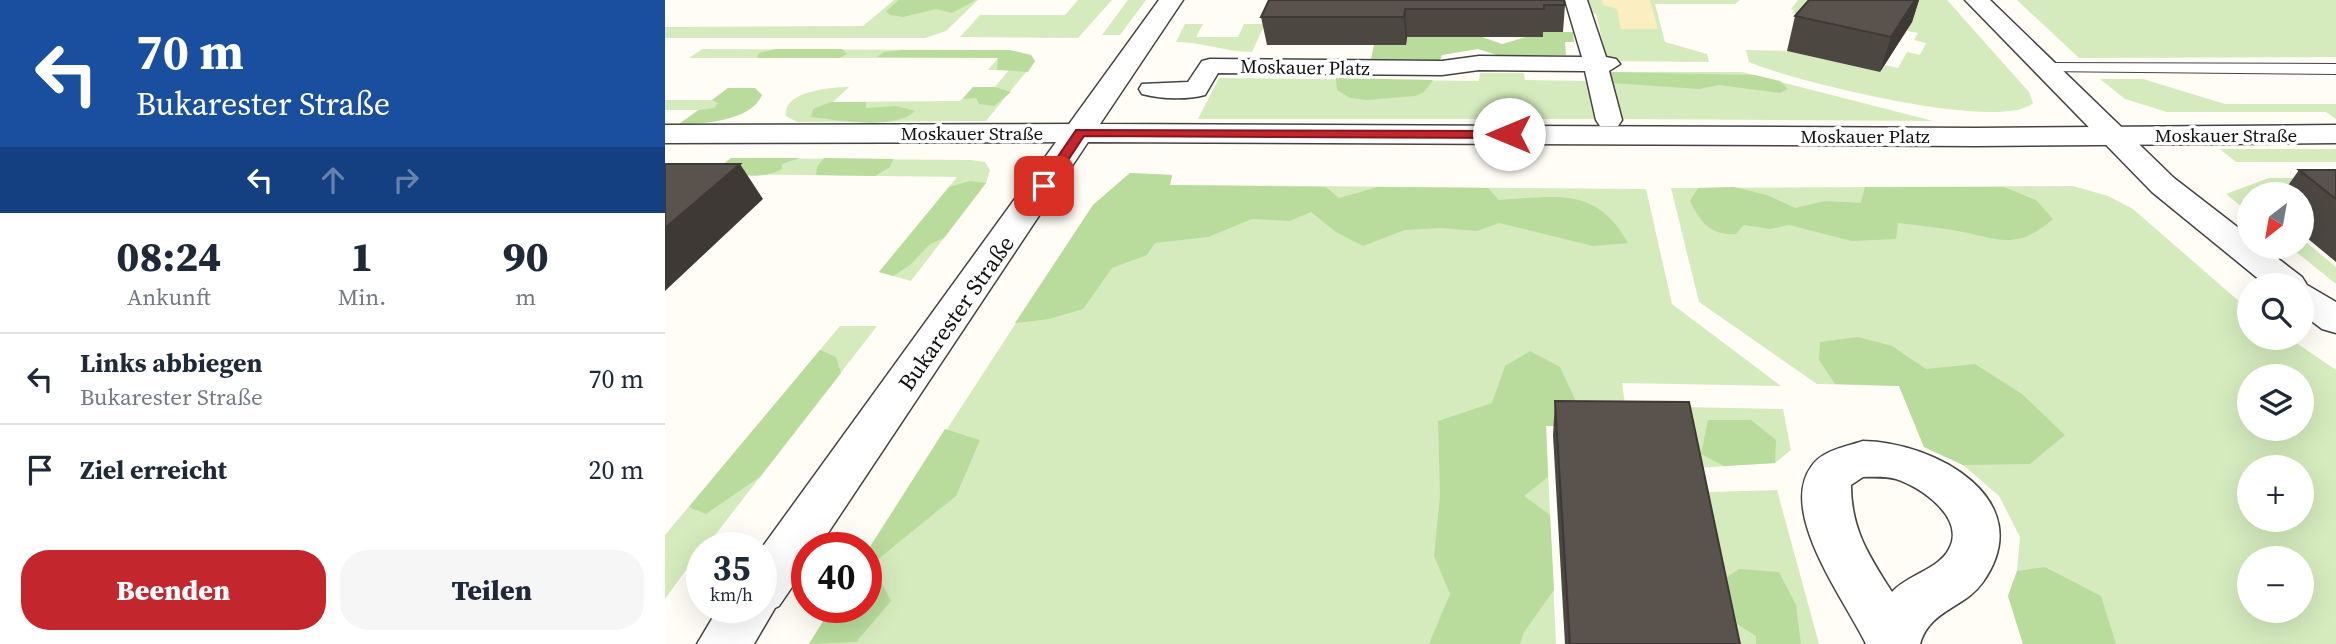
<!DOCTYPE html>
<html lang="de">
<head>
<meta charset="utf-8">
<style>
	:root { --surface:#fff; --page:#f6f6f7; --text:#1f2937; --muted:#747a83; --line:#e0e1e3; --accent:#c4262e }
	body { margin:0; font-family:"Source Serif 4",serif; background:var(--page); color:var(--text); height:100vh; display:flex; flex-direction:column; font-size:26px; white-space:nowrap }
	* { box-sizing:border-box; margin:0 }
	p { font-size:23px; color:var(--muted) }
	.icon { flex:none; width:38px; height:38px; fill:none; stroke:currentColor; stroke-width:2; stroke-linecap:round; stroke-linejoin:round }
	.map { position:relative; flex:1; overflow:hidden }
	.side { display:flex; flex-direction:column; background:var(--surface); width:665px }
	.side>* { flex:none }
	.hud { background:#1a4fa0; color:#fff; overflow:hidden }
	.needle { width:46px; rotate:211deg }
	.buttons { position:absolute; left:1572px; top:182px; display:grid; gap:14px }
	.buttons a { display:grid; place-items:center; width:77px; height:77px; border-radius:50%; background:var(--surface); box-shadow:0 7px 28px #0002; font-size:35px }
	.speed { position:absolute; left:21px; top:532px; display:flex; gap:14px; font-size:35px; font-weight:700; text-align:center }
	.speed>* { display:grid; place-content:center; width:91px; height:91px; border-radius:50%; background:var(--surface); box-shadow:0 7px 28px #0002; line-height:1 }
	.speed small { font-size:18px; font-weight:400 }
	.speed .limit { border:10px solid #d22; background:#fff; color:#111 }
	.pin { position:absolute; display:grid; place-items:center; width:60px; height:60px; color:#fff; margin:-30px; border-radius:14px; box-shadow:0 4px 10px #0006 }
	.me { position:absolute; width:77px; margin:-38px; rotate:270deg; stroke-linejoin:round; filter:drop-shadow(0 0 5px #0008) }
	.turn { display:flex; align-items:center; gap:24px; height:147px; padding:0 21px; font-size:32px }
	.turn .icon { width:91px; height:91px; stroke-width:2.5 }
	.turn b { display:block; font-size:49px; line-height:60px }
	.lanes { display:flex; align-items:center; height:66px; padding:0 21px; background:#0003; justify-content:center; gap:35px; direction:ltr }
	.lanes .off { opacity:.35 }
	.eta { display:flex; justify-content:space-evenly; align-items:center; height:119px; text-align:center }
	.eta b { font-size:42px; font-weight:800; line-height:49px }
	.button { display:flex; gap:14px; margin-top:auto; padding:14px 21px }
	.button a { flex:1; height:80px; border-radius:28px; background:var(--accent); color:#fff; font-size:28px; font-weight:800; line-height:80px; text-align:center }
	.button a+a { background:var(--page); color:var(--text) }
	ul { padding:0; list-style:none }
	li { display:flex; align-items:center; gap:21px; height:91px; padding:0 21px; border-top:2px solid var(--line) }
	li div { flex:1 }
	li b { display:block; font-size:26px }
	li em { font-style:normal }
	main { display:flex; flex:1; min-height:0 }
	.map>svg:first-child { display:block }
</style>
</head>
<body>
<main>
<section class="side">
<div class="hud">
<div class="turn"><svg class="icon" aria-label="left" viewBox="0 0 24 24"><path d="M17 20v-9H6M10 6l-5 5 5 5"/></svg><div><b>70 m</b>Bukarester Straße</div></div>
<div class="lanes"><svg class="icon" aria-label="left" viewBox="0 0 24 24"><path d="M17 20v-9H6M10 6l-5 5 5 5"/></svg><svg class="icon off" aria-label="ahead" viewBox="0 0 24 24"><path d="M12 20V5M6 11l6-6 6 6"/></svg><svg class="icon off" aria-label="right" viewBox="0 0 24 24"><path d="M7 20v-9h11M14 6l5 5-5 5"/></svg></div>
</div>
<div class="eta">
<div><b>08:24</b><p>Ankunft</p></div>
<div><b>1</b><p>Min.</p></div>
<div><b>90</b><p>m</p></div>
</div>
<ul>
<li><svg class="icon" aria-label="left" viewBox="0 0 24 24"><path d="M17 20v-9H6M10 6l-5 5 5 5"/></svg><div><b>Links abbiegen</b><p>Bukarester Straße</p></div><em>70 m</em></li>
<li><svg class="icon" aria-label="arrive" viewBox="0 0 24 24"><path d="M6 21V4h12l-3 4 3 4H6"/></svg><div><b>Ziel erreicht</b></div><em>20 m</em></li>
</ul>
<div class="button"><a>Beenden</a><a>Teilen</a></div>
</section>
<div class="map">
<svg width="1671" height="644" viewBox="0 0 1671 644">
	<rect width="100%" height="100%" fill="#fffdf5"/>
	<g fill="#d5ebbd" fill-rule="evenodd">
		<polygon points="229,0 313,0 281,31 260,38 0,38 0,27 198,26"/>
		<polygon points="413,0 447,0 413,38 295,37 315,15 400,15"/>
		<polygon points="463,0 481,0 455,35 437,35"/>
		<polygon points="921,0 1075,0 1070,4 990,4 1000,42 1042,54 1044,62 942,61 931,14 924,13"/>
		<path d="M 1133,0 L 1282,0 L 1364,92 L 1368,103 C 1336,133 1125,80 1084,62 L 1081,50 L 1122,51 L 1215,72 L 1220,65 L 1233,68 L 1242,52 L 1255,55 L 1261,43 L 1249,40 L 1253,33 L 1242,31 L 1246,22 L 1127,13 L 1129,10 L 1126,9 Z"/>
		<polygon points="1352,0 1671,0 1671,57 1414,58"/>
		<path d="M 520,24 L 538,24 L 531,37 L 573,37 L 579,24 L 600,24 L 587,52 C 561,52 537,42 511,42 Z"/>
		<path d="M 37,49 L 344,50 L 366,55 L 370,61 L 321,121 L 132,122 L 121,116 C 117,91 167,87 184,87 L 168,102 L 295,101 L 308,87 L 330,87 L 344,70 L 323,70 L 333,58 L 24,58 Z"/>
		<polygon points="944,72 1077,72 1268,121 955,119"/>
		<polygon points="815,73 859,73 860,80 924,81 931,119 533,119 554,78 814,81"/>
		<polygon points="1435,79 1478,79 1560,104 1671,104 1671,119 1661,112 1502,112 1460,99"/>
		<path d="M 63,88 L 90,88 L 97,95 C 86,121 38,124 14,124 L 33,110 L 0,110 L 0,100 L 47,100 Z"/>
		<polygon points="1555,149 1671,149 1671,162 1571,162"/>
		<polygon points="66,158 306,160 320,162 325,170 321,183 246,281 214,272 292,177 46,174"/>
		<polygon points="465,173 507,175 505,185 981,189 1007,304 1116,386 957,383 962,418 1018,407 1118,409 1126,450 1110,463 1031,468 1022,428 881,426 891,644 144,644 167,607 201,607 201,553 428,205"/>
		<polygon points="1604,178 1671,178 1636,194 1584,194 1584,213 1561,194"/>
		<path d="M 1408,186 L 1443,196 L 1468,209 L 1584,310 L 1584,338 L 1624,338 L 1671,370 L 1671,644 L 1358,644 L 1343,596 L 1352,571 L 1355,537 L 1334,496 L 1298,465 L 1259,447 L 1234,386 L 1152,384 L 1034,302 L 1006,188 ZM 1584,376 L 1636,376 L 1636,429 L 1584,429 ZM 1584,467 L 1636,467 L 1636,520 L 1584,520 ZM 1584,558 L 1636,558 L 1636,611 L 1584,611 Z"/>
		<polygon points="1636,238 1671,267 1671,284 1625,247 1636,247"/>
		<polygon points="175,326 212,326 40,548 37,548 0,599 0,535"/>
		<polygon points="1112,490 1154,644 1076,644 1044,492"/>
	</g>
	<g fill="#b9dc9c">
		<polygon points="234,0 311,0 287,13 271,9 238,17 225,15 221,11"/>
		<polygon points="878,32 908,32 909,42 900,42 901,55 832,55 813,49 777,55 775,60 706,59 709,45 741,45 742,37 817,37 837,44"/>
		<polygon points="111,49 177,49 182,54 174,58 92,58 94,53"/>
		<polygon points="238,50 344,50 366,55 370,61 363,72 332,70 333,58 212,57 219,52"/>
		<polygon points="944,72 1090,75 1115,81 1123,89 1115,93 1054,85 1034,89 947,83"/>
		<polygon points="671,78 768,80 759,92 750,96 702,100 685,98 672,90"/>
		<polygon points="308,87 330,87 346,92 329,106 314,104 311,98 298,99"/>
		<path d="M 63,88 L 90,88 L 97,95 C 86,121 38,124 14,124 L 34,110 L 49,108 L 53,103 L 47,100 Z"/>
		<path d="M 166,102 L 201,102 L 201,108 L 232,106 L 250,111 C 230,131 171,120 146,117 L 148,109 Z"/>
		<path d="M 66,158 L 135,158 L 117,164 L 117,169 C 99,180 72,176 53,168 Z"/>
		<polygon points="159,158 228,159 225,167 210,176 151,175 152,167"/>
		<path d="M 465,173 L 507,175 L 505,185 L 661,187 L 674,198 L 713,187 L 823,188 L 834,200 C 891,197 931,185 963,243 L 928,246 L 834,223 L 812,231 L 776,228 L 740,230 L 698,246 L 671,232 L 646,212 L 625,221 L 587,219 L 543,237 L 490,243 L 482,255 L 447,268 L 418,309 L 384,319 L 350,323 L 428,205 Z"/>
		<polygon points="305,181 321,183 279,238 265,244 245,265 228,276 214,272 284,187"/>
		<path d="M 1069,187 L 1102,195 L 1130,208 L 1160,201 L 1196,203 L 1200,187 L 1339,187 L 1371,200 L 1388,219 C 1349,253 1331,237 1287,230 C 1269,227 1251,225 1233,223 L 1231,239 L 1187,241 L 1124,225 L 1105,229 L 1079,225 L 1071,234 C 1046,236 1035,222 1025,201 L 1033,188 Z"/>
		<polygon points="1193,337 1227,346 1261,369 1310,364 1357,394 1400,435 1365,464 1298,465 1259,447 1234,386 1170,384 1154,360 1155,342"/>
		<polygon points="155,350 171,357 176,373 95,477 41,514 24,507"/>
		<polygon points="865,351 895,367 916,412 917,427 881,426 883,477 859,496 885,515 889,590 859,632 855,644 764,644 785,594 769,556 775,496 773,421 827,403 840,366"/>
		<polygon points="1043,420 1086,420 1111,440 1110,463 1059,466 1036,454"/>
		<polygon points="280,429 315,440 291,496 207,564 226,601 191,642 144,644 167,607 201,607 201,553"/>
		<polygon points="1380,567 1436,596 1451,644 1358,644 1343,596 1352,571"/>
		<polygon points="1074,569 1114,572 1131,605 1136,644 1091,644 1091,636 1072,624 1062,577"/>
	</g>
	<polygon fill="#fbeec1" points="937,0 985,0 993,29 956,29 952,9 938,5"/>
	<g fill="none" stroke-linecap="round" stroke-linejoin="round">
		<g stroke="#444" stroke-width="2">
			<polygon id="service" points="1381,63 1671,64 1671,74 1375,71 1375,65"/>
		</g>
		<g stroke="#444" stroke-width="3">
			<path id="pedestrian" d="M 900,0 L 922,0 L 941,57 L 951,59 L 955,64 L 944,71 L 957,120 L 953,126 L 935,126 L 931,120 L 920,71 L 814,70 L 777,75 L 553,73 L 540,95 C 521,100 496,99 477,94 L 474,89 L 477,84 L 523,82 L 537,61 L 545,59 L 777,61 L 814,56 L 917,57 Z"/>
		</g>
		<g stroke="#444" stroke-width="3">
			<g id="minor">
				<polygon points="1300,0 1325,0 1509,178 1584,236 1584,247 1598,247 1637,277 1642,285 1671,302 1671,333 1657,329 1636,313 1636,285 1601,285 1487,192"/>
				<polygon points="415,124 425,127 430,133 425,139 415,142 0,143 0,125"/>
				<path d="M 1198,441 C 1269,442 1376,499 1318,582 C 1300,608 1264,610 1255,644 L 1201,644 C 1181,602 1113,513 1146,467 C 1157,450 1180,447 1198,441 ZM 1198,477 C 1209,477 1220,476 1231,479 C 1256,487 1301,518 1284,549 C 1274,569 1242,575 1227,592 C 1204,556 1186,529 1186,485 Z"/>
			</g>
		</g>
		<g stroke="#444" stroke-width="3">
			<polygon id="tertiary" points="494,0 518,0 435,124 1311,128 1671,125 1671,143 1311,146 423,142 153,548 142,548 142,565 114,606 110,608 89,644 32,644 54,607 96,607 96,549"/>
		</g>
		<use href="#service" fill="#fff" fill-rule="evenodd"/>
		<use href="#pedestrian" fill="#fff" fill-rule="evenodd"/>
		<use href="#minor" fill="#fff" fill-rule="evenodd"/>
		<use href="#tertiary" fill="#fff" fill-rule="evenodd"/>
	</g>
	<g fill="#4d4742">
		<polygon points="604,0 900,5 898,32 878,32 878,37 742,37 741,45 602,45 596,17"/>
		<polygon points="1144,0 1254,0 1247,22 1215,72 1122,51 1130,16"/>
		<polygon points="1634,170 1671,170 1671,262 1636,233 1636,194 1617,194"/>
		<polygon points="890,401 1075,644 900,644 888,435"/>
	</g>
	<g fill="#3f3936">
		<polygon points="1250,0 1254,0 1247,22 1215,72 1226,37"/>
		<polygon points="740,9 742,37 741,45 739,17"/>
		<polygon points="75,164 98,199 0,291 0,228"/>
	</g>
	<g fill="#5a524d" stroke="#3f3936" stroke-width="2">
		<polygon points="604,0 899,0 900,5 879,5 879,9 740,9 739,17 596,17"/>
		<polygon points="1144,0 1250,0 1226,37 1130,16"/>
		<polygon points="0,164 75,164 0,228"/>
		<polygon points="1634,170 1671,170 1671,199"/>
		<polygon points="890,401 1024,402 1075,644 905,644"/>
	</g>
	<polygon fill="#c4262e" stroke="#7f191e" stroke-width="2" points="411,130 844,131 851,134 844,138 419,136 384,189 375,189 373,186"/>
	<g text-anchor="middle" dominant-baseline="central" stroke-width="7" stroke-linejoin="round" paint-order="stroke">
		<g font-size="19" fill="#111" stroke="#fff">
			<text transform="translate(640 67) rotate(1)">Moskauer Platz</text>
			<text x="307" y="133">Moskauer Straße</text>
			<text x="1561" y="135">Moskauer Straße</text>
			<text x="1200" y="136">Moskauer Platz</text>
		</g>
		<g font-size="23" fill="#111" stroke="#fff">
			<text transform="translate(291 313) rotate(-55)">Bukarester Straße</text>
		</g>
	</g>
</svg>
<div class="buttons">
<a><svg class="needle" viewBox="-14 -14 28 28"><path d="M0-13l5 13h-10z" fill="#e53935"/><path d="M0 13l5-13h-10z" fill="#747a83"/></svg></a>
<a><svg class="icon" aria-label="search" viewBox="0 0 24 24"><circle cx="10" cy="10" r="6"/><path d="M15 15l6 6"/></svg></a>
<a><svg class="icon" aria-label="layers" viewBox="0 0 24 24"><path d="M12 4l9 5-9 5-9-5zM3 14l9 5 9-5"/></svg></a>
<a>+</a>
<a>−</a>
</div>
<div class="speed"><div>35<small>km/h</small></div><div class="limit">40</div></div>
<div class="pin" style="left:379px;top:186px;background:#d93025"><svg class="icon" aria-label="arrive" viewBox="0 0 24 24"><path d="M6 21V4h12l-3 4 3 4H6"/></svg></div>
<svg class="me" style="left:844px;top:134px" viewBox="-20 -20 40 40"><circle r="19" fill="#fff"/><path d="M0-13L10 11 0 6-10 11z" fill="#c4262e"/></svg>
</div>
</main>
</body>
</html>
